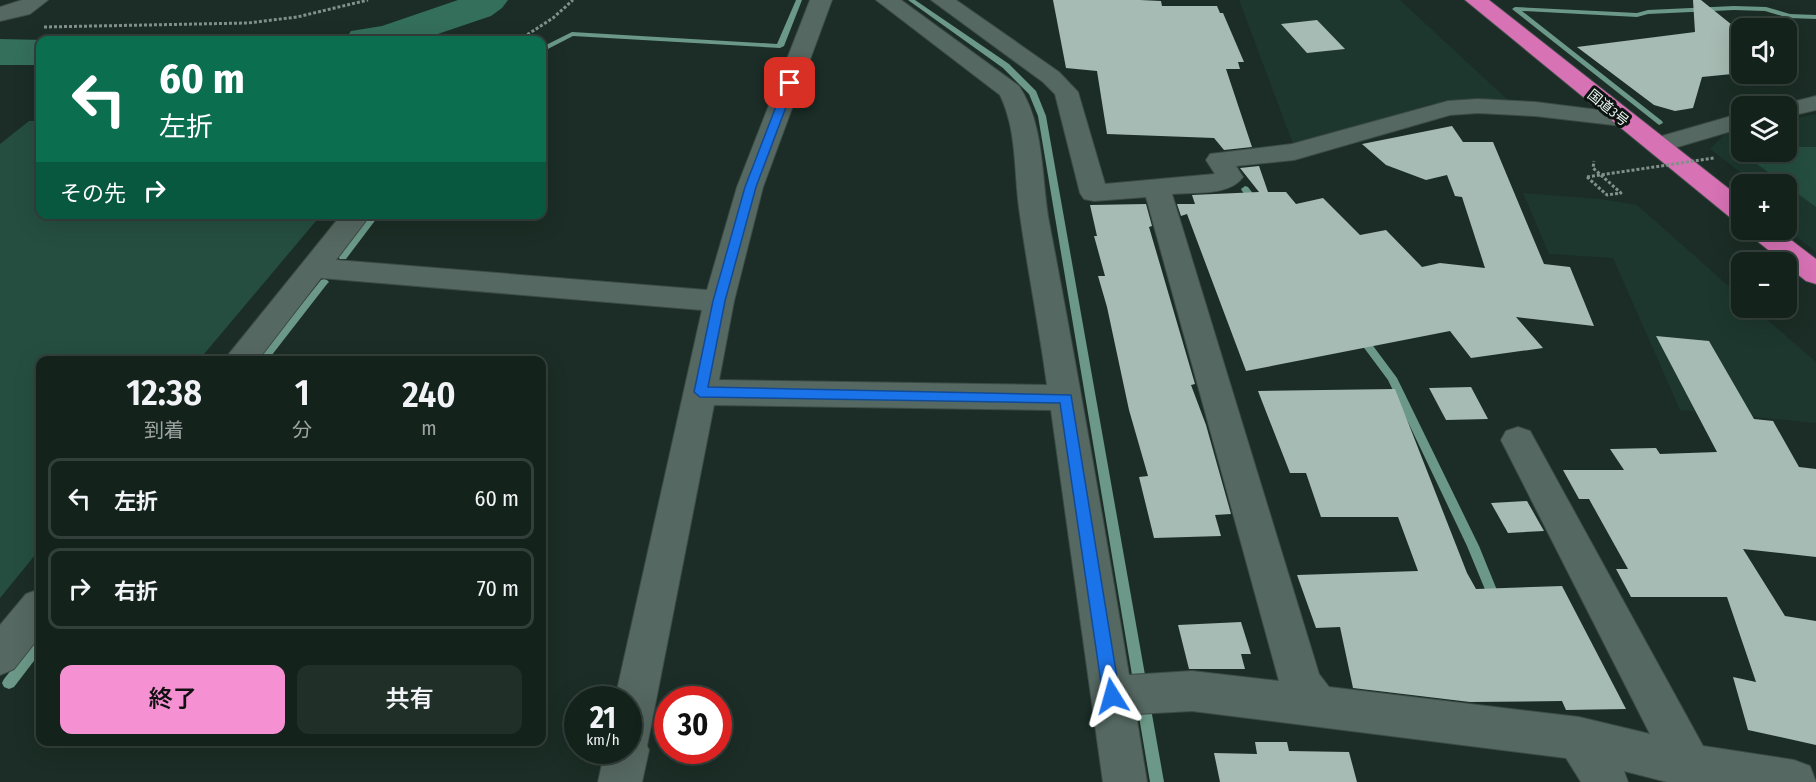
<!DOCTYPE html>
<html lang="ja">
<head>
<meta charset="utf-8">
<style>
	:root { --surface:#14221c; --page:#212f29; --text:#f1f3f6; --muted:#9da4a3; --line:#333f3b; --accent:#f591d2 }
	body { margin:0; font-family:"Fira Sans Condensed","Noto Sans JP",sans-serif; background:var(--page); color:var(--text); height:100vh; display:flex; flex-direction:column; font-size:22px; white-space:nowrap }
	* { box-sizing:border-box; margin:0 }
	p { font-size:20px; color:var(--muted) }
	.icon { flex:none; width:33px; height:33px; fill:none; stroke:currentColor; stroke-width:2; stroke-linecap:round; stroke-linejoin:round }
	.map { position:relative; flex:1; overflow:hidden }
	.sheet { position:absolute; left:36px; top:356px; width:510px; height:390px; display:flex; flex-direction:column; background:var(--surface); border-radius:12px; box-shadow:0 6px 24px #0002,0 0 0 2px var(--line) }
	.sheet>* { flex:none }
	.banner { position:absolute; left:36px; top:36px; width:510px; height:183px; border-radius:12px; box-shadow:0 6px 24px #0002,0 0 0 2px var(--line); background:#0b6e4f; color:#fff; overflow:hidden }
	.buttons { position:absolute; left:1731px; top:18px; display:grid; gap:12px }
	.buttons a { display:grid; place-items:center; width:66px; height:66px; border-radius:12px; background:var(--surface); box-shadow:0 6px 24px #0002,0 0 0 2px var(--line); font-size:30px }
	.speed { position:absolute; left:564px; top:686px; display:flex; gap:12px; font-size:30px; font-weight:700; text-align:center }
	.speed>* { display:grid; place-content:center; width:78px; height:78px; border-radius:50%; background:var(--surface); box-shadow:0 6px 24px #0002,0 0 0 2px var(--line); line-height:1 }
	.speed small { font-size:15px; font-weight:400 }
	.speed .limit { border:9px solid #d22; background:#fff; color:#111 }
	.pin { position:absolute; display:grid; place-items:center; width:51px; height:51px; color:#fff; margin:-26px; border-radius:12px; box-shadow:0 3px 9px #0006 }
	.me { position:absolute; width:66px; margin:-33px; rotate:352deg; stroke-linejoin:round; filter:drop-shadow(0 0 4px #0008) }
	.turn { display:flex; align-items:center; gap:21px; height:126px; padding:0 24px; font-size:27px }
	.turn .icon { width:78px; height:78px; stroke-width:2.5 }
	.turn b { display:block; font-size:42px; line-height:51px }
	.then { display:flex; align-items:center; height:57px; padding:0 24px; background:#0003; gap:12px; font-size:22px }
	.eta { display:flex; justify-content:space-evenly; align-items:center; height:102px; text-align:center }
	.eta b { font-size:36px; font-weight:600; line-height:42px }
	.cta { display:flex; gap:12px; margin-top:auto; padding:12px 24px }
	.cta a { flex:1; height:69px; border-radius:12px; background:var(--accent); color:#111; font-size:24px; font-weight:600; line-height:69px; text-align:center }
	.cta a+a { background:var(--page); color:var(--text) }
	ul { padding:0; list-style:none }
	li { display:flex; align-items:center; gap:18px; height:81px; margin:0 12px 9px; padding:0 12px; border:3px solid var(--line); border-radius:12px }
	li div { flex:1 }
	li b { display:block; font-size:22px }
	li em { font-style:normal }
	.map>svg:first-child { display:block }
</style>
</head>
<body>
<div class="map">
<svg width="1816" height="782" viewBox="0 0 1816 782">
	<rect width="100%" height="100%" fill="#1b2d26"/>
	<g fill="#1d372e">
		<polygon points="1239,0 1400,0 1510,102 1466,100 1432,104 1293,144"/>
		<polygon points="1816,114 1816,252 1787,229 1786,184 1742,184 1741,194 1727,182 1748,178 1710,149 1725,134 1741,130 1742,152 1786,152 1787,120"/>
		<polygon points="1523,193 1600,199 1637,205 1741,297 1742,308 1754,308 1816,362 1816,423 1680,410 1613,258 1549,254"/>
	</g>
	<g fill="#254e40">
		<polygon points="29,121 40,121 40,214 321,215 199,360 40,360 40,549 0,598 0,144"/>
		<polygon points="1732,146 1741,146 1742,152 1786,152 1787,147 1816,147 1816,207"/>
	</g>
	<g fill="none" stroke-linecap="round" stroke-linejoin="round">
		<g fill="#6b9888" fill-rule="evenodd">
			<polygon points="796,0 802,0 784,46 780,48 573,36 542,52 542,47 572,32 777,44"/>
			<polygon points="908,0 915,0 1009,64 1036,91 1046,116 1164,782 1150,782 1038,116 1029,94 1003,68"/>
			<polygon points="1734,6 1766,7 1790,14 1816,15 1816,19 1789,18 1765,11 1734,10 1648,14 1637,17 1522,11 1662,121 1663,123 1659,125 1512,9 1515,7 1637,13 1648,10"/>
			<polygon points="1245,186 1248,187 1261,204 1260,206 1254,206 1242,191 1241,189"/>
			<polygon points="371,214 380,214 346,259 340,259 338,257 340,255"/>
			<polygon points="324,279 327,280 329,282 327,284 268,360 257,360 321,280"/>
			<polygon points="1361,333 1365,335 1397,378 1479,546 1501,600 1499,604 1495,606 1491,604 1467,546 1388,380 1356,337"/>
			<polygon points="40,638 40,653 14,687 9,689 4,687 2,683 4,679 35,640"/>
		</g>
		<g fill="#346f5b" fill-rule="evenodd">
			<polygon points="458,0 508,0 502,8 491,16 420,40 345,40 351,31 382,26"/>
			<polygon points="0,39 45,40 40,40 40,65 0,65"/>
		</g>
	</g>
	<g fill="#a6bbb3">
		<polygon points="1053,0 1140,0 1161,1 1162,6 1217,6 1220,13 1223,13 1244,62 1238,62 1240,69 1226,69 1252,147 1224,150 1214,138 1107,134 1097,71 1066,68"/>
		<polygon points="1693,0 1701,0 1742,33 1742,73 1702,77 1693,108 1675,111 1654,105 1577,47 1695,32"/>
		<polygon points="1317,20 1345,49 1307,53 1281,24"/>
		<polygon points="1452,126 1463,142 1493,142 1544,264 1570,267 1594,326 1516,317 1543,348 1471,358 1450,331 1246,371 1187,214 1181,216 1177,204 1195,204 1192,195 1259,192 1240,168 1259,166 1268,192 1286,192 1296,204 1323,198 1360,235 1386,230 1422,267 1440,263 1485,268 1462,197 1455,196 1447,175 1426,180 1386,165 1362,144"/>
		<polygon points="1146,204 1152,226 1149,227 1195,384 1191,385 1206,425 1231,514 1215,515 1221,536 1154,538 1139,477 1148,476 1129,410 1107,307 1098,276 1105,276 1094,236 1097,236 1090,205"/>
		<polygon points="1656,336 1709,341 1754,419 1773,421 1799,467 1816,469 1816,557 1743,549 1785,616 1816,621 1816,745 1748,730 1733,677 1756,682 1727,597 1631,597 1616,569 1628,569 1589,499 1579,499 1563,470 1624,470 1610,449 1656,448 1660,454 1717,452"/>
		<polygon points="1471,387 1488,419 1446,420 1429,388"/>
		<polygon points="1395,389 1467,573 1476,589 1562,586 1626,709 1566,710 1562,701 1470,702 1353,688 1340,627 1316,628 1297,575 1418,571 1398,517 1321,517 1306,473 1290,473 1258,391"/>
		<polygon points="1527,501 1544,531 1508,533 1491,503"/>
		<polygon points="1241,622 1251,654 1241,654 1245,669 1189,669 1178,625"/>
		<polygon points="1255,742 1287,742 1289,751 1349,752 1357,782 1220,782 1214,753 1257,754"/>
	</g>
	<g fill="none" stroke-linecap="round" stroke-linejoin="round">
		<g stroke="#3c4b45" stroke-width="2">
			<g id="minor">
				<polygon points="22,0 48,0 30,14 0,21 0,7"/>
				<path d="M 810,0 L 832,0 L 763,187 L 734,301 L 719,380 L 1047,385 C 1039,326 1027,267 1019,208 C 1014,170 1017,130 1000,95 L 876,0 L 901,0 L 1019,86 C 1045,125 1041,178 1049,222 C 1078,373 1104,524 1129,675 L 1192,671 L 1279,681 L 1146,197 L 1094,201 L 1084,199 L 1080,193 L 1055,94 L 1043,82 L 931,0 L 956,0 L 1059,72 L 1078,92 L 1105,184 L 1215,174 L 1206,160 L 1210,154 L 1292,144 L 1448,101 L 1478,99 L 1535,102 L 1631,114 L 1634,119 L 1631,124 L 1622,126 L 1535,116 L 1478,113 L 1450,115 L 1294,160 L 1236,166 L 1243,177 C 1230,196 1194,192 1172,194 L 1319,674 L 1329,687 L 1579,717 L 1650,734 L 1501,440 L 1506,431 L 1518,427 L 1530,431 L 1703,746 L 1794,760 L 1810,766 L 1816,782 L 1667,782 L 1624,771 L 1628,782 L 1581,782 L 1566,758 L 1192,711 L 1136,714 L 1147,782 L 1103,782 L 1051,410 L 714,405 L 647,746 L 649,750 L 642,782 L 598,782 L 605,750 L 628,750 L 628,699 L 615,699 L 702,310 L 321,278 L 258,360 L 224,360 L 342,214 L 371,214 L 336,260 L 707,290 L 737,187 Z"/>
				<polygon points="1816,96 1816,110 1786,117 1786,106 1776,106"/>
				<polygon points="1742,113 1742,128 1657,153 1648,150 1644,145 1648,140"/>
				<polygon points="40,589 40,636 14,669 0,675 0,625 26,594"/>
			</g>
		</g>
		<g stroke="#3c4b45" stroke-width="2">
			<g id="highway">
				<polygon points="1465,0 1489,0 1742,199 1742,222 1732,219"/>
				<polygon points="1747,230 1778,230 1816,259 1816,284 1806,281 1786,265 1786,262 1783,262 1751,236"/>
			</g>
		</g>
		<g stroke="#81908b" stroke-width="3" stroke-dasharray="3 2" stroke-linecap="butt">
			<polyline points="44,27 248,23 297,17 368,0"/>
			<polyline points="519,40 553,18 573,0"/>
			<polyline points="1587,177 1607,195 1621,193 1593,168 1594,161"/>
		</g>
		<use href="#minor" fill="#556861" fill-rule="evenodd"/>
		<use href="#highway" fill="#d772b5" fill-rule="evenodd"/>
		<polyline stroke="#81908b" stroke-width="3" stroke-dasharray="3 2" stroke-linecap="butt" points="1587,177 1714,158"/>
	</g>
	<polygon fill="#1a73e8" stroke="#114b97" stroke-width="1.5" points="790,80 795,83 756,187 725,301 708,387 1071,395 1120,696 1118,702 1112,704 1105,702 1103,696 1060,403 700,397 694,392 713,301 745,187 785,83"/>
	<g text-anchor="middle" dominant-baseline="central" stroke-width="6" stroke-linejoin="round" paint-order="stroke">
		<g font-size="14" fill="#ebf6f2" stroke="#0c1310">
			<text transform="translate(1608 108) rotate(39)">国道3号</text>
		</g>
	</g>
</svg>
<div class="buttons">
<a><svg class="icon" aria-label="sound" viewBox="0 0 24 24"><path d="M4 9h4l5-4v14l-5-4H4zM17 9q2 3 0 6"/></svg></a>
<a><svg class="icon" aria-label="layers" viewBox="0 0 24 24"><path d="M12 4l9 5-9 5-9-5zM3 14l9 5 9-5"/></svg></a>
<a>+</a>
<a>−</a>
</div>
<div class="speed"><div>21<small>km/h</small></div><div class="limit">30</div></div>
<div class="pin" style="left:790px;top:83px;background:#d93025"><svg class="icon" aria-label="arrive" viewBox="0 0 24 24"><path d="M6 21V4h12l-3 4 3 4H6"/></svg></div>
<svg class="me" style="left:1112px;top:696px" viewBox="-20 -20 40 40"><path d="M0-17L14 15 0 8-14 15z" fill="#1a73e8" stroke="#fff" stroke-width="4"/></svg>
<div class="banner">
<div class="turn"><svg class="icon" aria-label="left" viewBox="0 0 24 24"><path d="M17 20v-9H6M10 6l-5 5 5 5"/></svg><div><b>60 m</b>左折</div></div>
<div class="then">その先<svg class="icon" aria-label="right" viewBox="0 0 24 24"><path d="M7 20v-9h11M14 6l5 5-5 5"/></svg></div>
</div>
<section class="sheet">
<div class="eta">
<div><b>12:38</b><p>到着</p></div>
<div><b>1</b><p>分</p></div>
<div><b>240</b><p>m</p></div>
</div>
<ul>
<li><svg class="icon" aria-label="left" viewBox="0 0 24 24"><path d="M17 20v-9H6M10 6l-5 5 5 5"/></svg><div><b>左折</b></div><em>60 m</em></li>
<li><svg class="icon" aria-label="right" viewBox="0 0 24 24"><path d="M7 20v-9h11M14 6l5 5-5 5"/></svg><div><b>右折</b></div><em>70 m</em></li>
</ul>
<div class="cta"><a>終了</a><a>共有</a></div>
</section>
</div>
</body>
</html>
